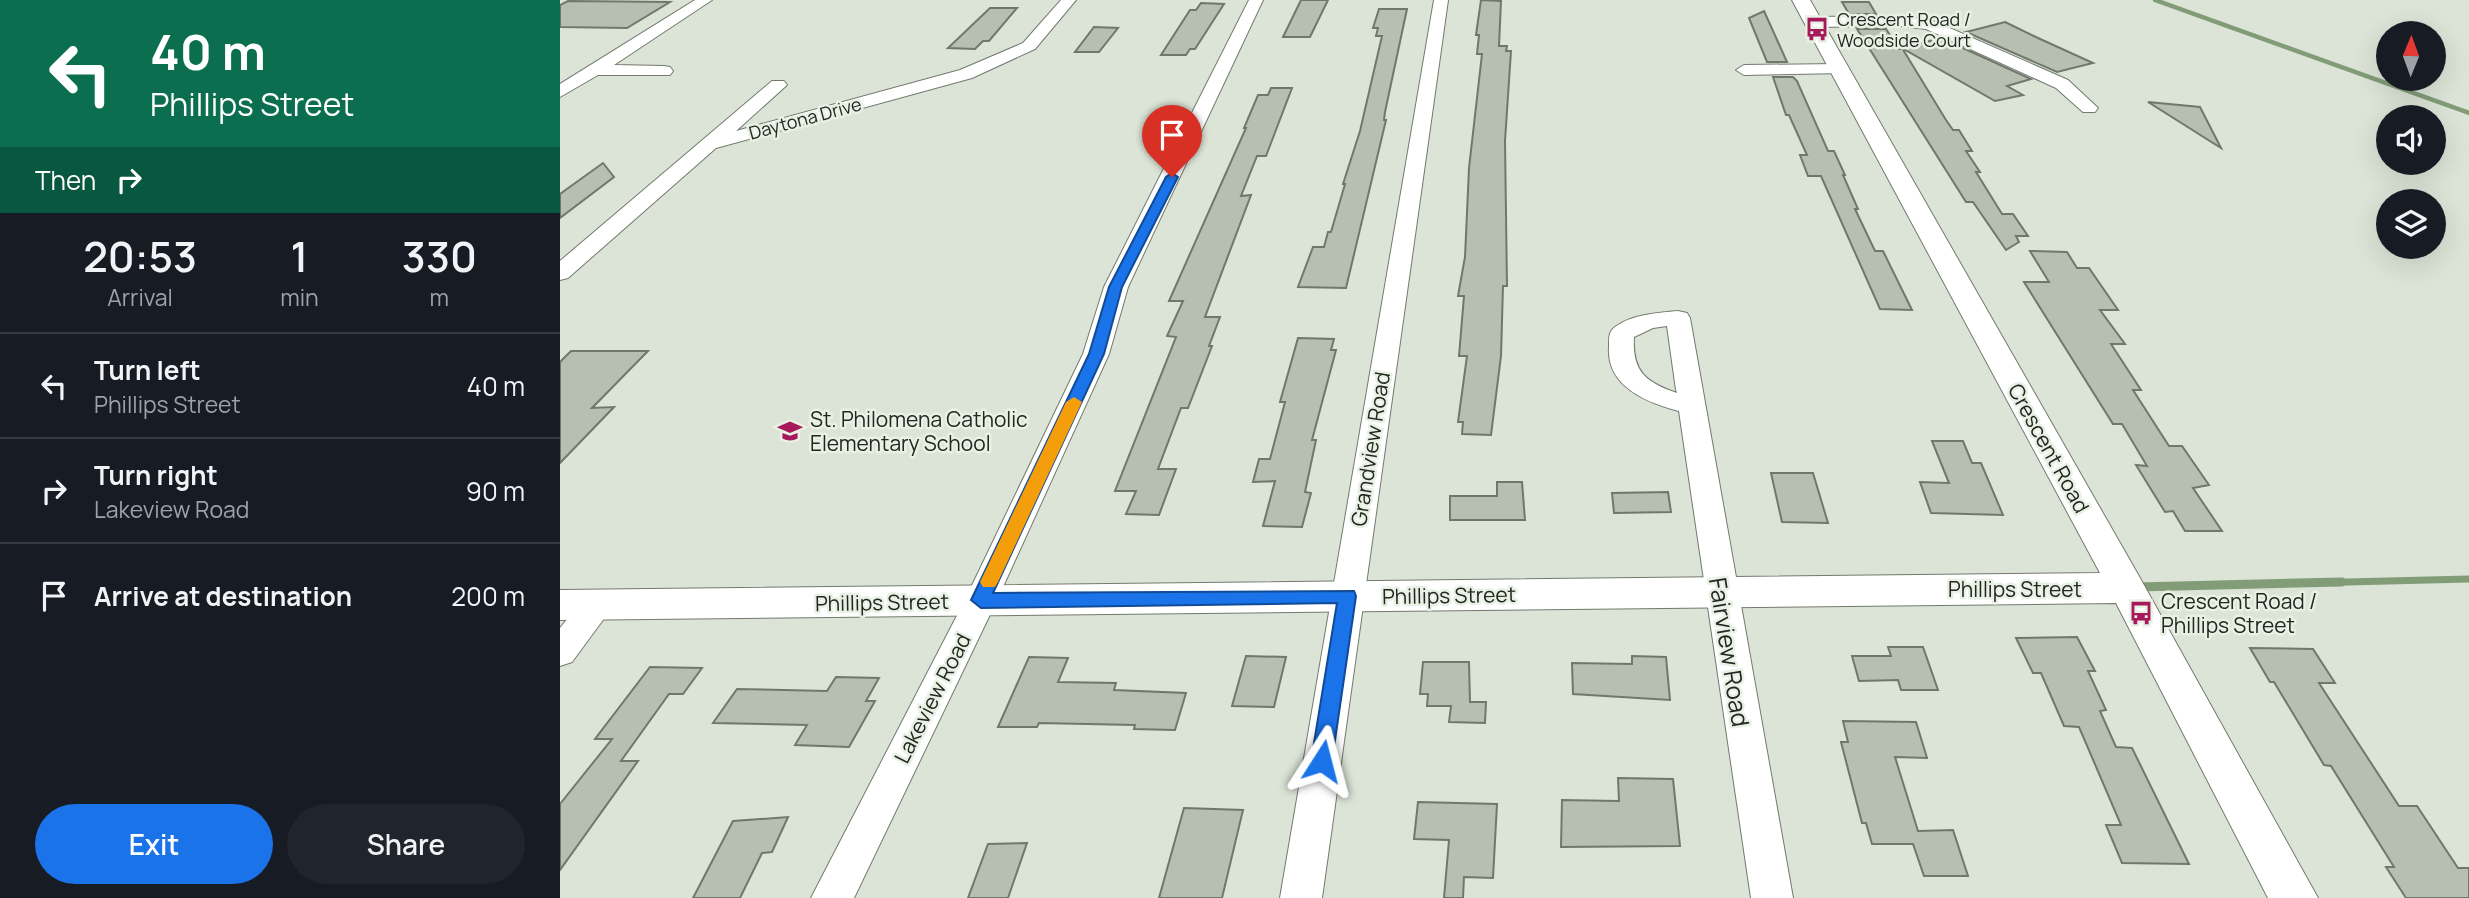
<!DOCTYPE html>
<html lang="en">
<head>
<meta charset="utf-8">
<style>
	:root { --surface:#171b24; --page:#20242c; --text:#f1f3f6; --muted:#9ea1a6; --line:#363941; --accent:#1a73e8 }
	body { margin:0; font-family:Manrope,sans-serif; background:var(--page); color:var(--text); height:100vh; display:flex; flex-direction:column; font-size:26px; white-space:nowrap }
	* { box-sizing:border-box; margin:0 }
	p { font-size:23px; color:var(--muted) }
	.icon { flex:none; width:38px; height:38px; fill:none; stroke:currentColor; stroke-width:2; stroke-linecap:round; stroke-linejoin:round }
	.map { position:relative; flex:1; overflow:hidden }
	.details { display:flex; flex-direction:column; background:var(--surface); width:560px }
	.details>* { flex:none }
	.hud { background:#0b6e4f; color:#fff; overflow:hidden }
	.needle { width:46px; rotate:1deg }
	.tools { position:absolute; left:1816px; top:21px; display:grid; gap:14px }
	.tools a { display:grid; place-items:center; width:70px; height:70px; border-radius:50%; background:var(--surface); box-shadow:0 7px 28px #0002; font-size:35px }
	.pin { position:absolute; display:grid; place-items:center; width:60px; height:60px; color:#fff; margin:-72px -30px; border-radius:50% 50% 50% 0; rotate:-45deg; box-shadow:0 0 7px #0007 }
	.pin .icon { rotate:45deg }
	.me { position:absolute; width:77px; margin:-38px; rotate:9deg; stroke-linejoin:round; filter:drop-shadow(0 0 5px #0008) }
	.turn { display:flex; align-items:center; gap:24px; height:147px; padding:0 35px; font-size:32px }
	.turn .icon { width:91px; height:91px; stroke-width:2.5 }
	.turn b { display:block; font-size:49px; line-height:60px }
	.then { display:flex; align-items:center; height:66px; padding:0 35px; background:#0003; gap:14px; font-size:26px }
	.eta { display:flex; justify-content:space-evenly; align-items:center; height:119px; text-align:center }
	.eta b { font-size:42px; font-weight:600; line-height:49px }
	.cta { display:flex; gap:14px; margin-top:auto; padding:14px 35px }
	.cta a { flex:1; height:80px; border-radius:42px; background:var(--accent); color:#fff; font-size:28px; font-weight:600; line-height:80px; text-align:center }
	.cta a+a { background:var(--page); color:var(--text) }
	ul { padding:0; list-style:none }
	li { display:flex; align-items:center; gap:21px; height:105px; padding:0 35px; border-top:2px solid var(--line) }
	li div { flex:1 }
	li b { display:block; font-size:26px }
	li em { font-style:normal }
	main { display:flex; flex:1; min-height:0 }
	.map>svg:first-child { display:block }
</style>
</head>
<body>
<main>
<section class="details">
<div class="hud">
<div class="turn"><svg class="icon" aria-label="left" viewBox="0 0 24 24"><path d="M17 20v-9H6M10 6l-5 5 5 5"/></svg><div><b>40 m</b>Phillips Street</div></div>
<div class="then">Then<svg class="icon" aria-label="right" viewBox="0 0 24 24"><path d="M7 20v-9h11M14 6l5 5-5 5"/></svg></div>
</div>
<div class="eta">
<div><b>20:53</b><p>Arrival</p></div>
<div><b>1</b><p>min</p></div>
<div><b>330</b><p>m</p></div>
</div>
<ul>
<li><svg class="icon" aria-label="left" viewBox="0 0 24 24"><path d="M17 20v-9H6M10 6l-5 5 5 5"/></svg><div><b>Turn left</b><p>Phillips Street</p></div><em>40 m</em></li>
<li><svg class="icon" aria-label="right" viewBox="0 0 24 24"><path d="M7 20v-9h11M14 6l5 5-5 5"/></svg><div><b>Turn right</b><p>Lakeview Road</p></div><em>90 m</em></li>
<li><svg class="icon" aria-label="arrive" viewBox="0 0 24 24"><path d="M6 21V4h12l-3 4 3 4H6"/></svg><div><b>Arrive at destination</b></div><em>200 m</em></li>
</ul>
<div class="cta"><a>Exit</a><a>Share</a></div>
</section>
<div class="map">
<svg width="1909" height="898" viewBox="0 0 1909 898">
	<rect width="100%" height="100%" fill="#dbe4d7"/>
	<g fill="none" stroke-linecap="round" stroke-linejoin="round">
		<polyline stroke="#829c77" stroke-width="4.5" points="1595,0 1909,113"/>
		<polyline stroke="#829c77" stroke-width="7" points="1709,584 1909,579"/>
		<polyline stroke="#829c77" stroke-width="9" points="1577,587 1782,582"/>
	</g>
	<g fill="#b7bfb3" stroke="#70786d" stroke-width="2">
		<polygon points="741,0 768,0 750,37 723,37"/>
		<polygon points="921,0 941,1 939,46 947,46 946,51 951,51 945,141 947,286 943,286 941,356 931,435 902,434 903,422 898,422 907,356 899,356 904,296 898,296 905,257 909,168 922,54 917,54 919,35 916,35"/>
		<polygon points="8,1 110,2 67,28 0,27 0,5"/>
		<polygon points="1282,2 1309,2 1316,14 1289,14"/>
		<polygon points="641,3 664,4 635,49 630,49 626,55 601,55 630,10 636,10"/>
		<polygon points="430,8 457,8 429,41 423,41 415,49 388,48"/>
		<polygon points="819,9 847,9 825,112 824,120 826,120 786,288 738,287 753,247 764,247 768,232 771,232 785,184 783,184 800,131 822,36 816,36 818,28 813,28"/>
		<polygon points="1204,11 1227,62 1207,62 1189,18"/>
		<polygon points="1445,22 1478,38 1533,63 1497,72 1406,32"/>
		<polygon points="534,27 558,28 539,52 515,52"/>
		<polygon points="1297,29 1326,29 1339,49 1342,48 1386,120 1393,130 1399,130 1412,151 1406,151 1420,172 1416,172 1442,214 1453,214 1468,236 1456,236 1459,242 1446,250 1413,202 1406,202"/>
		<polygon points="1381,38 1471,79 1447,86 1463,95 1435,101 1342,48"/>
		<polygon points="1213,77 1233,77 1237,81 1268,151 1274,151 1285,175 1283,175 1298,209 1295,209 1315,251 1323,251 1352,310 1320,309 1261,176 1248,176 1240,155 1247,155 1229,115 1226,115"/>
		<polygon points="711,88 732,88 706,156 697,156 681,196 691,195 645,317 660,317 649,346 652,346 628,408 621,408 598,469 616,469 599,515 566,514 576,491 555,491 616,337 607,336 623,301 609,301 686,128 684,128 698,95 708,95"/>
		<polygon points="1588,102 1640,107 1661,148"/>
		<polygon points="43,163 54,177 0,218 0,194"/>
		<polygon points="1470,251 1507,252 1517,268 1529,268 1558,310 1540,310 1565,344 1551,344 1581,390 1573,390 1609,446 1622,446 1649,485 1633,488 1662,531 1625,531 1613,511 1605,512 1576,465 1587,466 1562,424 1553,424 1464,282 1489,282"/>
		<polygon points="738,338 774,339 771,350 776,350 752,440 756,440 745,492 751,493 742,527 703,526 715,481 693,482 699,459 710,459 725,402 720,402"/>
		<polygon points="11,351 88,351 32,408 54,407 0,463 0,362"/>
		<polygon points="1372,441 1403,441 1412,463 1421,463 1443,515 1371,513 1360,482 1389,483"/>
		<polygon points="1211,473 1253,473 1268,523 1222,522"/>
		<polygon points="937,482 962,482 965,520 890,520 890,496 937,496"/>
		<polygon points="1108,492 1111,512 1054,513 1052,493"/>
		<polygon points="1517,637 1535,671 1528,671 1546,710 1540,711 1556,747 1572,748 1629,864 1562,863 1546,825 1561,825 1519,727 1504,726 1481,673 1473,673 1456,638"/>
		<polygon points="1328,647 1363,647 1378,690 1341,690 1338,680 1299,681 1292,656 1331,656"/>
		<polygon points="1690,648 1753,649 1775,683 1759,683 1839,806 1857,806 1898,868 1909,868 1909,898 1846,898 1826,867 1834,867 1771,766 1764,765 1714,682 1710,682"/>
		<polygon points="686,656 726,657 714,707 672,706"/>
		<polygon points="1072,656 1106,657 1110,700 1013,694 1012,663 1072,664"/>
		<polygon points="469,657 508,658 498,682 556,683 554,690 626,693 615,730 574,729 575,725 479,723 477,727 438,727"/>
		<polygon points="863,662 909,662 910,702 926,702 925,723 889,722 891,706 867,706 868,694 860,694"/>
		<polygon points="90,667 142,668 123,694 109,694 61,761 78,761 0,870 0,804 52,739 35,739"/>
		<polygon points="276,677 319,678 306,701 315,701 289,747 235,745 247,725 153,723 177,689 267,691"/>
		<polygon points="1283,721 1356,722 1367,758 1335,757 1358,831 1393,830 1408,876 1364,876 1353,844 1312,844 1306,823 1302,823 1281,742 1288,742"/>
		<polygon points="1058,778 1113,779 1120,846 1001,847 1002,800 1059,801"/>
		<polygon points="858,802 937,804 933,878 904,877 903,898 884,898 889,840 854,839"/>
		<polygon points="624,808 683,810 662,898 599,898"/>
		<polygon points="228,817 212,852 202,853 180,898 133,898 173,821"/>
		<polygon points="467,843 448,898 408,898 428,844"/>
	</g>
	<g fill="none" stroke-linecap="round" stroke-linejoin="round">
		<g stroke="#727a6e" stroke-width="2">
			<g id="minor">
				<polygon points="135,0 152,0 54,65 104,66 110,67 113,71 110,75 38,75 0,97 0,84"/>
				<polygon points="501,0 516,0 475,49 412,78 156,148 8,278 0,280 0,261 212,81 224,81 227,85 176,131 400,70 463,43"/>
				<polygon points="689,0 703,0 568,287 549,354 437,600 294,898 251,898 405,600 523,354 544,287"/>
				<polygon points="874,0 888,0 762,898 720,898"/>
				<polygon points="1341,16 1376,22 1508,80 1538,108 1535,112 1523,112 1496,88 1366,29 1341,26 1253,27 1245,22 1253,17"/>
				<polygon points="1279,64 1287,69 1285,73 1184,75 1176,70 1184,65"/>
				<path d="M 1118,311 L 1127,313 L 1130,318 L 1233,898 L 1191,898 L 1119,411 C 1088,403 1046,387 1049,347 C 1049,340 1048,332 1055,327 C 1073,314 1097,313 1118,311 ZM 1107,326 L 1116,390 L 1117,393 C 1085,382 1072,371 1074,337 L 1093,328 Z"/>
				<polygon points="38,592 50,596 54,605 12,662 0,666 0,628 26,596"/>
			</g>
		</g>
		<g stroke="#727a6e" stroke-width="2">
			<polygon id="tertiary" points="1232,0 1250,0 1580,578 1758,898 1708,898 1556,603 0,620 0,590 1540,573"/>
		</g>
		<use href="#minor" fill="#fff" fill-rule="evenodd"/>
		<use href="#tertiary" fill="#fff" fill-rule="evenodd"/>
	</g>
	<polygon fill="#1a73e8" stroke="#114b97" stroke-width="2" points="612,173 618,177 562,287 544,354 433,593 794,591 796,596 772,761 769,767 762,770 755,767 751,761 777,603 421,608 411,600 529,354 549,287 606,177"/>
	<polygon fill="#f59e0b" points="514,397 522,402 438,582 435,587 423,587 420,582 506,402"/>
	<defs>
		<g id="bus-bare" transform="scale(1.89)"><path d="M-5-6H5V4H4V6H2V4H-2V6H-4V4H-5ZM-3.5-4V0h7V-4ZM-3.5 1.2v1.5H-2V1.2ZM2 1.2v1.5H3.5V1.2Z" fill="#a6195b" stroke="#e8f1e4" stroke-width="2.5" paint-order="stroke"/></g>
		<g id="school-bare" transform="scale(1.89)"><path d="M0-5L7-2L0 1L-7-2ZM-4 1L0 2.5L4 1V4Q0 6-4 4Z" fill="#a6195b" stroke="#e8f1e4" stroke-width="2.5" paint-order="stroke"/></g>
	</defs>
	<g fill-rule="evenodd">
		<use href="#bus-bare" x="1257" y="29"/>
		<use href="#school-bare" x="230" y="431"/>
		<use href="#bus-bare" x="1581" y="613"/>
	</g>
	<g text-anchor="middle" dominant-baseline="central" stroke-width="5" stroke-linejoin="round" paint-order="stroke">
		<g font-size="18" fill="#232621" stroke="#e8f1e4" text-anchor="start">
			<text x="1277" y="19">Crescent Road /<tspan x="1277" dy="21">Woodside Court</tspan></text>
		</g>
		<g font-size="18" fill="#232621" stroke="#e8f1e4">
			<text transform="translate(245 118) rotate(-15)">Daytona Drive</text>
		</g>
		<g font-size="21" fill="#232621" stroke="#e8f1e4" text-anchor="start">
			<text x="250" y="419">St. Philomena Catholic<tspan x="250" dy="24">Elementary School</tspan></text>
			<text x="1601" y="601">Crescent Road /<tspan x="1601" dy="24">Phillips Street</tspan></text>
		</g>
		<g font-size="21" fill="#232621" stroke="#e8f1e4">
			<text transform="translate(1489 448) rotate(61)">Crescent Road</text>
			<text transform="translate(810 449) rotate(-81)">Grandview Road</text>
			<text x="1455" y="589">Phillips Street</text>
			<text transform="translate(889 595) rotate(-1)">Phillips Street</text>
			<text transform="translate(322 602) rotate(-1)">Phillips Street</text>
			<text transform="translate(372 698) rotate(-63)">Lakeview Road</text>
		</g>
		<g font-size="24" fill="#232621" stroke="#e8f1e4">
			<text transform="translate(1170 652) rotate(81)">Fairview Road</text>
		</g>
	</g>
</svg>
<div class="tools">
<a><svg class="needle" viewBox="-14 -14 28 28"><path d="M0-13l5 13h-10z" fill="#e53935"/><path d="M0 13l5-13h-10z" fill="#9ea1a6"/></svg></a>
<a><svg class="icon" aria-label="sound" viewBox="0 0 24 24"><path d="M4 9h4l5-4v14l-5-4H4zM17 9q2 3 0 6"/></svg></a>
<a><svg class="icon" aria-label="layers" viewBox="0 0 24 24"><path d="M12 4l9 5-9 5-9-5zM3 14l9 5 9-5"/></svg></a>
</div>
<div class="pin" style="left:612px;top:177px;background:#d93025"><svg class="icon" aria-label="arrive" viewBox="0 0 24 24"><path d="M6 21V4h12l-3 4 3 4H6"/></svg></div>
<svg class="me" style="left:762px;top:761px" viewBox="-20 -20 40 40"><path d="M0-17L14 15 0 8-14 15z" fill="#1a73e8" stroke="#fff" stroke-width="4"/></svg>
</div>
</main>
</body>
</html>
